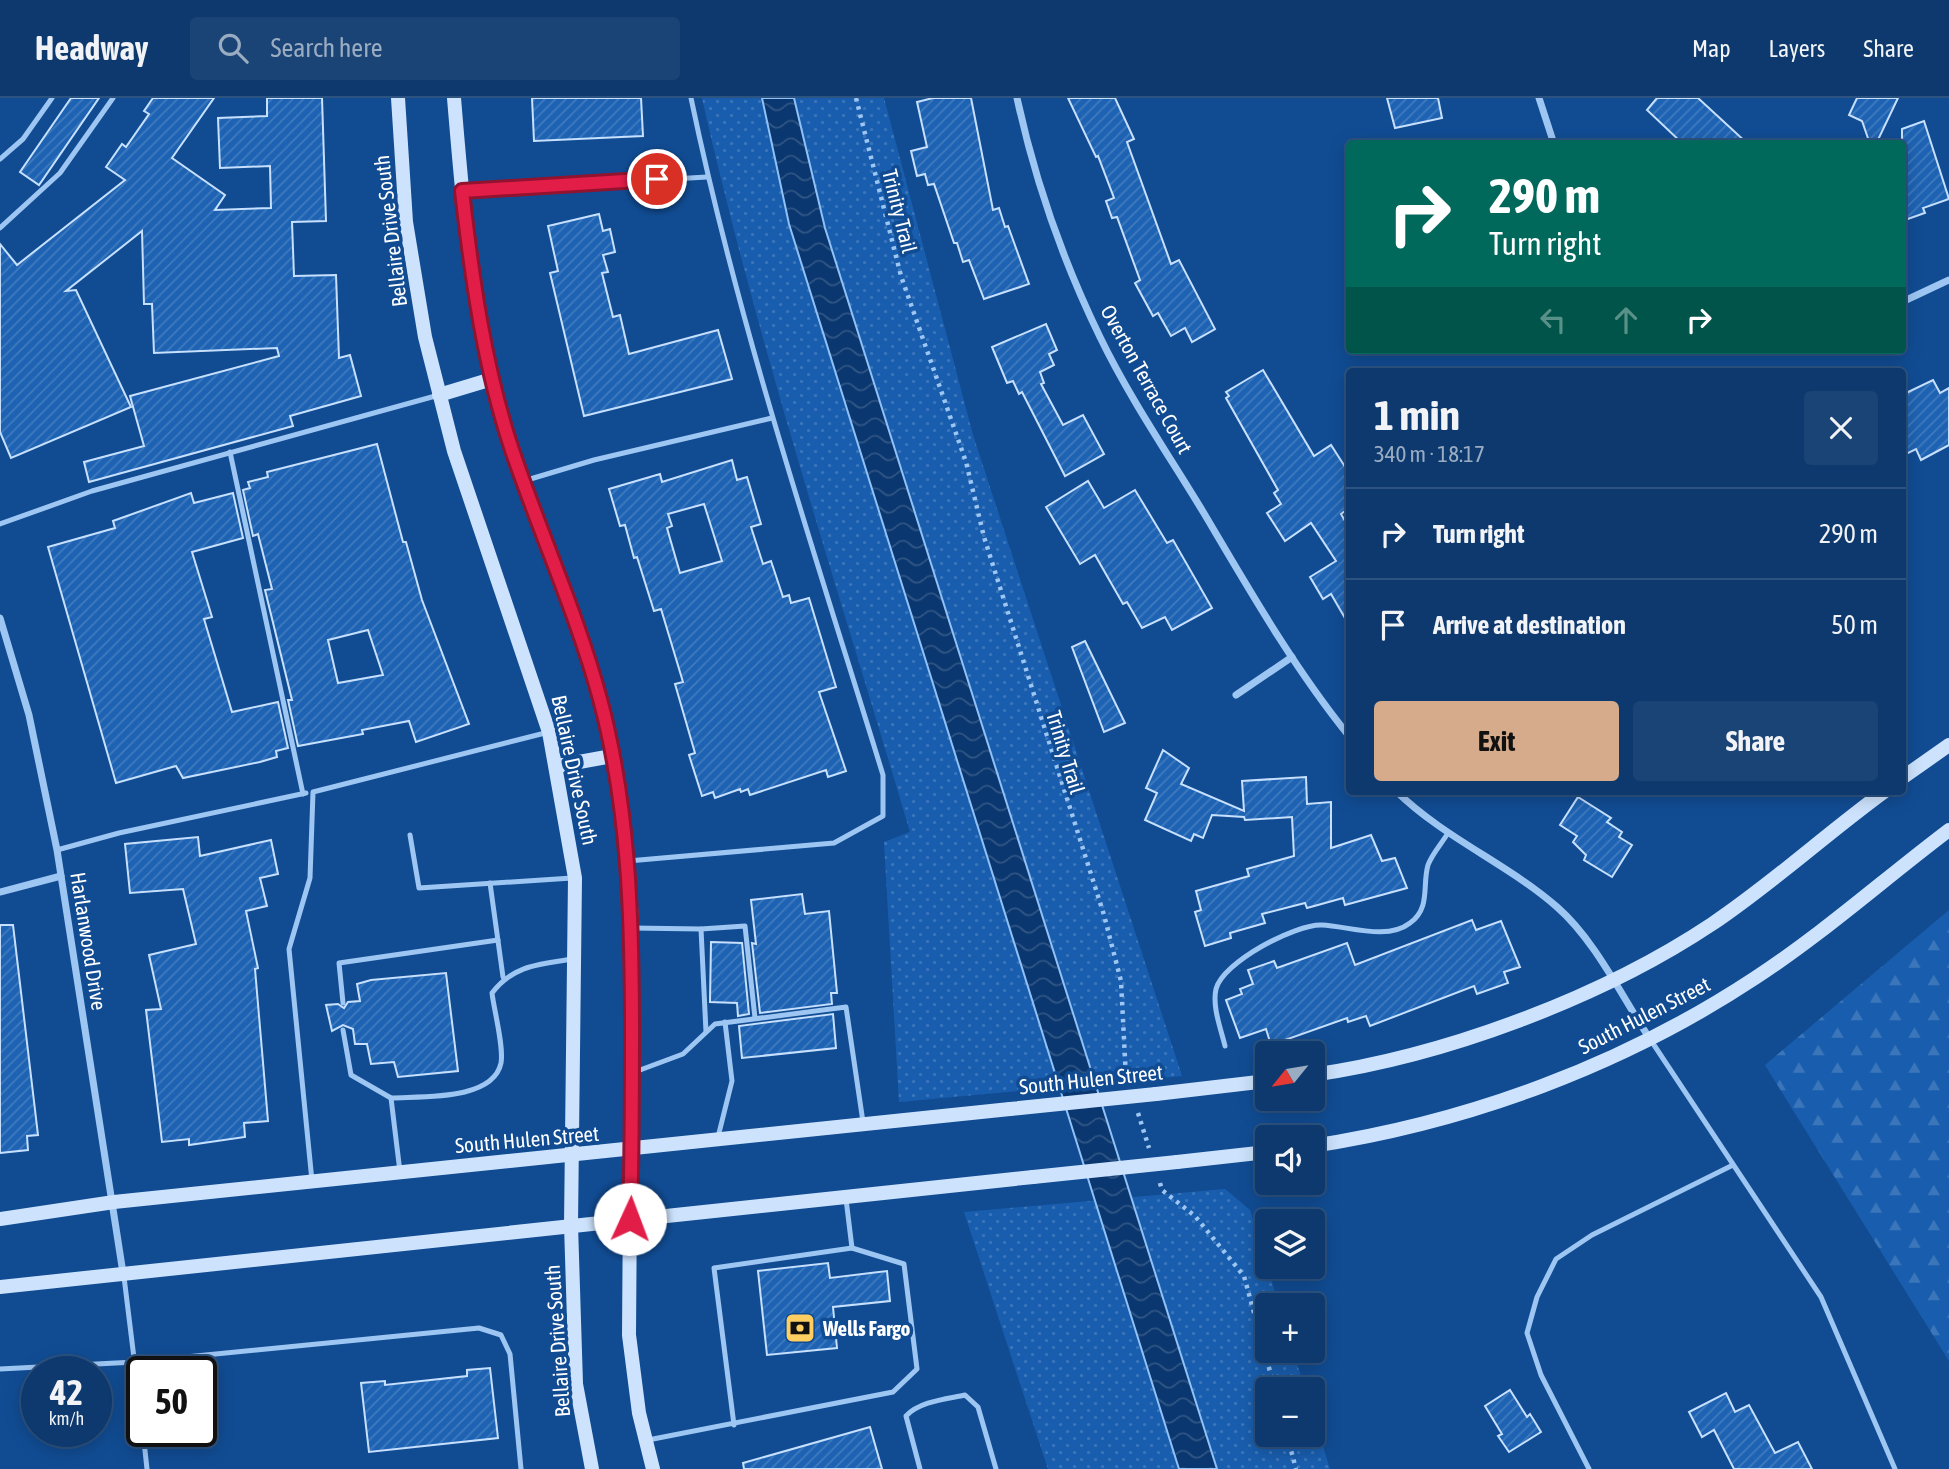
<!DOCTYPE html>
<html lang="en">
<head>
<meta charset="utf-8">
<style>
	:root { --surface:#0d396e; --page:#1b4476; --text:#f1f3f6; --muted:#9aacc2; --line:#2d5381; --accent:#d6ab8b }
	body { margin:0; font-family:"Asap Condensed",sans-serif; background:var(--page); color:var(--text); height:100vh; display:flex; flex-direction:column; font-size:26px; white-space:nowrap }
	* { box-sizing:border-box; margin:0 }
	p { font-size:23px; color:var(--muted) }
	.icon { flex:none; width:38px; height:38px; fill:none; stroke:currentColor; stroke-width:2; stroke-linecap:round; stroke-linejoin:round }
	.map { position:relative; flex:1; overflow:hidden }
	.side { position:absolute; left:1346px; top:270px; width:560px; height:427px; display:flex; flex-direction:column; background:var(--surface); border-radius:7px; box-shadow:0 4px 18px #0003,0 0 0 2px var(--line) }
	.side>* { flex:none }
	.top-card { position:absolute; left:1346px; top:42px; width:560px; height:214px; border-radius:7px; box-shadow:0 4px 18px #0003,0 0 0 2px var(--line); background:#00695c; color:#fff; overflow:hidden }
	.needle { width:46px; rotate:240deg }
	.buttons { position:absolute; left:1255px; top:943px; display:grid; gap:14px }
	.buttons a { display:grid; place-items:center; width:70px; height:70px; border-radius:7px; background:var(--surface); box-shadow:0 4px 18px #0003,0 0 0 2px var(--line); font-size:35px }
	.speed { position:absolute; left:21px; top:1258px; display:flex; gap:14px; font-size:35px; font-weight:700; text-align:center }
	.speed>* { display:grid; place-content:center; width:91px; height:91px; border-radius:50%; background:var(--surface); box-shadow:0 4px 18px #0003,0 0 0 2px var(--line); line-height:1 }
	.speed small { font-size:18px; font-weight:400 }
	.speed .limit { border:4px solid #111; border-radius:10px; background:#fff; color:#111 }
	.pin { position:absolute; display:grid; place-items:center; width:60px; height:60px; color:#fff; margin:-30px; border:4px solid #fff; border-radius:50%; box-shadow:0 2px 7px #0007 }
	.me { position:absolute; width:77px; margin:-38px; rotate:2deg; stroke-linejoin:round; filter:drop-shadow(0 0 5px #0008) }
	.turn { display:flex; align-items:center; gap:24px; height:147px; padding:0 28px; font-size:32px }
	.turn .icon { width:91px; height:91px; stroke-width:2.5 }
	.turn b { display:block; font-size:49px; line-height:60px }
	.lanes { display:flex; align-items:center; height:66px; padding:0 28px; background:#0003; justify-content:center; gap:35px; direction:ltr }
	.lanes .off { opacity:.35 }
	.round { display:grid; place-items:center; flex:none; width:74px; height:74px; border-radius:7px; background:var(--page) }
	.headline { display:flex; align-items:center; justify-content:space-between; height:119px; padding:0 28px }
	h1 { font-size:42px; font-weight:700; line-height:52px }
	.primary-button { display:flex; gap:14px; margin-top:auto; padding:14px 28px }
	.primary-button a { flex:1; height:80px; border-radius:7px; background:var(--accent); color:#111; font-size:28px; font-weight:700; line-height:80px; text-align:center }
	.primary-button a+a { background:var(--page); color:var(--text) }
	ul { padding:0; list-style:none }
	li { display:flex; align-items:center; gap:21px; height:91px; padding:0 28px; border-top:2px solid var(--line) }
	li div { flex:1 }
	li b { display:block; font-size:26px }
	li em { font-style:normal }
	header { display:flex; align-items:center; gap:42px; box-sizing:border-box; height:98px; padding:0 35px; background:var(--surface); border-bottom:2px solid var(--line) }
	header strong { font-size:33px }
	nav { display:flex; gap:38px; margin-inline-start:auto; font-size:24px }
	.search { width:490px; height:63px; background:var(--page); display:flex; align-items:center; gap:18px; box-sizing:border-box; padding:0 24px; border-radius:7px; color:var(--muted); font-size:26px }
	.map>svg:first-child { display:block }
</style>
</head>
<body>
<header>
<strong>Headway</strong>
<div class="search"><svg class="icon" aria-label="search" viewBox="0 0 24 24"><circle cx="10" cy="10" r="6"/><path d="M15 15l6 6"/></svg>Search here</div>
<nav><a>Map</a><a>Layers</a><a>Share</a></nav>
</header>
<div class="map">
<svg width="1949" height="1371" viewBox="0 0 1949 1371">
	<defs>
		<pattern id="forest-firs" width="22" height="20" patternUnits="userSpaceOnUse" patternTransform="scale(1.75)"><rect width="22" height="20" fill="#195eae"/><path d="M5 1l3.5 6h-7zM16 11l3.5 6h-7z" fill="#3c76ba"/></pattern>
		<pattern id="park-dots" width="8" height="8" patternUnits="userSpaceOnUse" patternTransform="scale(1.75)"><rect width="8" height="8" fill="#195eae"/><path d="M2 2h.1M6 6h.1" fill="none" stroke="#3c76ba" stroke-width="1.8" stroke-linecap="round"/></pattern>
		<pattern id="water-waves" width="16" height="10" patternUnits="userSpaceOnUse" patternTransform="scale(1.75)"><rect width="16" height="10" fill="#0a376f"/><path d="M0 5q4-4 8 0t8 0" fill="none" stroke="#2f5585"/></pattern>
		<pattern id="building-hatch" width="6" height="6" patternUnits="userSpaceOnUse" patternTransform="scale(1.75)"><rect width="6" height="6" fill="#1e63b3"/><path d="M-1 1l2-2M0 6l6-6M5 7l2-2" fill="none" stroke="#407abe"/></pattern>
	</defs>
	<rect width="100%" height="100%" fill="#114c93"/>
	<polygon fill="url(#forest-firs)" points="1949,812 1949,1263 1765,967"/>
	<g fill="url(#park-dots)">
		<path d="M 702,0 L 884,0 L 973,337 L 1182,978 L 899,1004 L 884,744 L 910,734 C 838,490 758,248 702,0 Z"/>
		<polygon points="1225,1091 1250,1112 1279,1207 1267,1208 1267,1253 1293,1253 1305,1291 1267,1292 1267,1337 1312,1337 1313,1316 1330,1371 1048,1371 964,1114"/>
	</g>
	<polygon fill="url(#water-waves)" stroke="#90c1f6" stroke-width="2" points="762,0 794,0 825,130 1217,1371 1179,1371 789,126"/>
	<g fill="url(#building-hatch)" stroke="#c6e0fd" stroke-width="2" fill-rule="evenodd">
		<polygon points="71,0 99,0 39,87 20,74"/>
		<polygon points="153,0 214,0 172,60 225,97 215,112 271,110 270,68 220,70 218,20 267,18 267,0 322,0 326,123 292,124 294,178 336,177 339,260 350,257 361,298 290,318 293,328 89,384 84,364 144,348 130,298 279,258 277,250 154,255 152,206 144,206 142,133 66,193 76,192 131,309 11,360 0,334 0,146 17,167 125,82 106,69 122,46 126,49 149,16 144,13"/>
		<polygon points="532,0 641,0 643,38 534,43"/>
		<polygon points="933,0 971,0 993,112 999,110 1005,129 1008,128 1029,186 984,201 969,162 963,164 957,145 954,145 934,86 928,87 925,76 917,78 911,53 927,49 917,4"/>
		<polygon points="1068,0 1115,0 1134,41 1127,44 1171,166 1179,162 1215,231 1192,244 1185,230 1171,238 1158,215 1153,218 1135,185 1140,182 1117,119 1112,120 1106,103 1114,100 1098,58 1096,59"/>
		<polygon points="1387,0 1438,0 1442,20 1395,30"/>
		<polygon points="1657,0 1698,0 1748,46 1683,46 1647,12"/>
		<polygon points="1857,0 1898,0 1876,46 1870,46 1862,23 1849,17"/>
		<polygon points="1924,23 1949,101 1923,110 1925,115 1902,123 1902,31"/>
		<polygon points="599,116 603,133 610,131 615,154 603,157 608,174 602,175 613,219 620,217 629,256 718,232 732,281 584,318 550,175 558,173 548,128"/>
		<polygon points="1046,226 1057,252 1049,256 1054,267 1040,274 1044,285 1041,286 1063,327 1083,317 1104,356 1065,378 1022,294 1019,296 1013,283 1007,285 992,249"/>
		<polygon points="1263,272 1314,358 1331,347 1349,375 1349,410 1341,416 1349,430 1349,527 1331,496 1323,501 1310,479 1336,463 1311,425 1285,443 1267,415 1281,406 1274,395 1278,392 1226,300 1229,298 1226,294"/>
		<polygon points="1933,282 1940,295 1949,290 1949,347 1921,362 1916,351 1902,358 1902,297"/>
		<path d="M 377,346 L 403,444 L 406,444 L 422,502 L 469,626 L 416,644 L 409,623 L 362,632 L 363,636 L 298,648 L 288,602 L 292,602 L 265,492 L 272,491 L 258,436 L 253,438 L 243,392 L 250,390 L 248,384 L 268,379 L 267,374 ZM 368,532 L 383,577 L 338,585 L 328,542 Z"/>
		<path d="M 732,362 L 737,382 L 747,379 L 761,426 L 751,429 L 763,466 L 771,463 L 783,499 L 789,497 L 791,505 L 809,500 L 836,589 L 819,594 L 846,673 L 828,679 L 826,672 L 750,697 L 748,691 L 741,694 L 740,691 L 715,700 L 713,694 L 702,698 L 689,657 L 695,655 L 675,586 L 683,584 L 661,511 L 654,513 L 637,459 L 634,460 L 625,427 L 620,428 L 609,391 L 660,376 L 662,384 ZM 704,406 L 722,463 L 680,475 L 667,430 L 672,428 L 668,416 Z"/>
		<polygon points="1088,383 1104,410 1135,392 1167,445 1173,442 1212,510 1172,532 1165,519 1142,530 1127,504 1123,506 1095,457 1080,466 1046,409"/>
		<polygon points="191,395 194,405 233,395 243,440 192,454 212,519 204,521 232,614 278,604 288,650 276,653 277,659 260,664 183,680 176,668 116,685 48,449 115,430 113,423"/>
		<polygon points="1085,543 1125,625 1104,634 1072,549"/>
		<polygon points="1163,652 1189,670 1181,686 1244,713 1242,683 1306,679 1307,706 1331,704 1331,750 1371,737 1382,763 1395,760 1407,790 1345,807 1343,800 1307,810 1305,805 1262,816 1265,825 1230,835 1231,840 1205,848 1195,814 1201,812 1196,793 1249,778 1247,771 1294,758 1292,719 1245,722 1244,719 1212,717 1203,740 1194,736 1191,743 1145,722 1157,695 1146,690"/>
		<polygon points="1578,699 1611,720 1607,724 1622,734 1619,739 1632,747 1612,779 1584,762 1586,757 1573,744 1577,738 1560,727"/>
		<polygon points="198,739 200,758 271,742 278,776 260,780 267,808 246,813 258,870 255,871 268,1023 244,1025 245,1039 189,1047 189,1041 162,1044 146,912 161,911 149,857 196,846 183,791 130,795 125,746"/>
		<polygon points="802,796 805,816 829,813 837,895 831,895 832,906 760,915 752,845 756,846 751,802"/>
		<polygon points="1472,822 1476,832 1501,823 1520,869 1504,874 1508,885 1477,896 1474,888 1370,928 1366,918 1348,924 1347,920 1271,947 1266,931 1240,940 1226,902 1242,896 1240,891 1253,886 1248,872 1274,863 1277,870 1347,845 1355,867"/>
		<polygon points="0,827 13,827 38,1037 27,1038 28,1052 0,1055"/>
		<polygon points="711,844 742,845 749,916 738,918 737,905 710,904"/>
		<polygon points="446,875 458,973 398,979 394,964 371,966 367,946 355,946 353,931 343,927 332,933 326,907 338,906 344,910 348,904 360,903 357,886 371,882"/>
		<polygon points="833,916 836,950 742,960 739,928"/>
		<polygon points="828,1165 830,1180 887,1173 890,1203 833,1209 837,1250 767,1257 758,1173"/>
		<polygon points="490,1270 498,1340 369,1354 361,1285 385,1283 385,1287 467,1278 467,1272"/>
		<polygon points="1510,1292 1527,1319 1530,1316 1541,1334 1509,1354 1498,1338 1502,1336 1485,1308"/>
		<polygon points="1726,1295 1735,1314 1749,1307 1775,1355 1798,1344 1812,1371 1734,1371 1714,1332 1702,1339 1689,1314"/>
		<polygon points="870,1329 882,1371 744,1371 743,1365"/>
	</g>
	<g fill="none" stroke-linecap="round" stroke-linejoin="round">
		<g stroke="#9ec6f3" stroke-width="4.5" stroke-dasharray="3.5 5" stroke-linecap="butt">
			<polyline points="856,0 901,178 966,364 984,439 1104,817 1121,883 1126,980"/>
			<polyline points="1138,1015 1149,1050"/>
			<polyline points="1160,1085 1162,1092 1195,1118 1244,1178 1275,1292"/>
			<polyline points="1287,1337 1296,1371"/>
		</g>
		<g stroke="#9ec6f3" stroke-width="5">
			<polyline points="0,61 23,41 52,0"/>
			<polyline points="465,93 707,79"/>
			<polyline points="0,130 60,75 113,0"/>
			<polyline points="230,354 303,696"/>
			<polyline points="527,382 594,362 772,320"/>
			<polyline points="0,426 92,393 439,297"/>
			<polyline points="410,737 419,790 572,780"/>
			<polyline points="57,752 119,735 306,695"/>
			<path d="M 628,763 L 834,745 L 883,718 L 883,677 C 814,453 739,230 691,0"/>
			<polyline points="490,785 503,879"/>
			<polyline points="632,830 701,831 706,934"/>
			<polyline points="701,831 745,828 755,920"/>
			<polyline points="343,905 339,865 498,842"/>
			<polyline points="343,932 351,977 391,1000"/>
			<polyline points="1650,941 1821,1199 1895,1371"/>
			<path d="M 1225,948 C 1221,931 1212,909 1216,891 C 1223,864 1295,826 1322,827 C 1348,828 1387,843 1410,825 C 1431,810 1422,787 1428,767 C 1432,756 1442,745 1448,735"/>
			<polyline points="632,975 683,956 715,926 846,909 863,1024"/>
			<polyline points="718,1039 732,983 725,924"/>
			<path d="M 400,1074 L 391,1000 C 422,998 493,1003 501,965 C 504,949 494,912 492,895 C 513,867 540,866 573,861"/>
			<polyline points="312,1083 289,851 310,780 313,694 549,634"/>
			<polyline points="846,1101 852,1150"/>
			<polyline points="124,1179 142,1325"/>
			<polyline points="0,1271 135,1264 479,1230 501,1237 510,1256 521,1371"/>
			<polyline points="143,1334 147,1371"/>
			<polyline points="648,1342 893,1294 917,1271 904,1166 852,1150 714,1170 734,1327"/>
			<path d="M 920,1371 L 906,1318 C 920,1303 947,1301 965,1297 L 978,1309 L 996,1371"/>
			<polyline points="1589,1371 1541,1277 1527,1235 1537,1199 1556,1161 1592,1137 1733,1067"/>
		</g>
		<g stroke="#9ec6f3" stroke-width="7">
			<path d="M 1017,0 C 1035,83 1063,163 1100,239 C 1130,301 1170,359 1205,417 C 1250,493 1294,570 1349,638"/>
			<polyline points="1539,0 1554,46"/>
			<polyline points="1902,204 1949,182"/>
			<polyline points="0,520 29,617 57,752 123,1175"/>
			<polyline points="1236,597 1292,559"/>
			<path d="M 1396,693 C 1444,740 1508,766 1557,809 C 1595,842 1622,899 1650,941"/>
			<polyline points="0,794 61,778"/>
		</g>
		<g stroke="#cde3fd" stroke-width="14">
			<polyline points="398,0 406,124 425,239 454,353 549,634 575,780 571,1127 576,1286 592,1371"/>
			<path d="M 454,0 C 462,95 469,191 493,283 C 521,391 568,492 599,599 C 620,671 627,749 632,824 L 629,1237 L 639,1315 L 653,1371"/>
			<polyline points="439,297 492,281"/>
			<polyline points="557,668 612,658"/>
			<polyline points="1902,680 1949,647"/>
			<path d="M 1312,977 C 1445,958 1601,900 1712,826 C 1773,785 1826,736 1885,693"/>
			<polyline points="1156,996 1267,983"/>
			<path d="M 1312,1048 C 1470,1024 1623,967 1755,880 C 1824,835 1884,781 1949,732"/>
			<polyline points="1177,1064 1267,1054"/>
			<polyline points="0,1121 114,1104 1010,1011"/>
			<polyline points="0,1189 1033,1079"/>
		</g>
		<g stroke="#cde3fd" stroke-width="14">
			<polyline points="1010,1011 1156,996"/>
			<polyline points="1033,1079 1177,1064"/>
		</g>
	</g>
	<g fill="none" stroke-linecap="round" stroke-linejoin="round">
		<g stroke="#92132f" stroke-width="18">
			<path id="route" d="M 630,1121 C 632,1058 632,995 632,931 C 632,820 629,709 600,601 C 577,516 540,435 512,352 C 484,268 472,180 462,93 L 657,81"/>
		</g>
		<use href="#route" stroke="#e11d48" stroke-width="12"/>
	</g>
	<defs>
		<g id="bank-square" transform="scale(1.575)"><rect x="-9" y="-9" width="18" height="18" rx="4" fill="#ffce60" stroke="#114c93"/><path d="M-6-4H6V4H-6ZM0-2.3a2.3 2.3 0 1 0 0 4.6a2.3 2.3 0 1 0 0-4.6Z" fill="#111"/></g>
	</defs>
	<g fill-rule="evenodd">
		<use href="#bank-square" x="800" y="1230"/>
	</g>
	<g text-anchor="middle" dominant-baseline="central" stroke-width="7" stroke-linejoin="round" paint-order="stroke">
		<g font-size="21" fill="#fff" stroke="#114c93">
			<text transform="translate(900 113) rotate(76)">Trinity Trail</text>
			<text transform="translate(390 133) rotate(-97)">Bellaire Drive South</text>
			<text transform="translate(1147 281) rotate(61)">Overton Terrace Court</text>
			<text transform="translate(1066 654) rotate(73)">Trinity Trail</text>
			<text transform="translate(575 672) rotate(78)">Bellaire Drive South</text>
			<text transform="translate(89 843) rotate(81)">Harlanwood Drive</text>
			<text transform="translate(1644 917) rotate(-27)">South Hulen Street</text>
			<text transform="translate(1091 981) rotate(-6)">South Hulen Street</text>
			<text transform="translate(527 1041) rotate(-5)">South Hulen Street</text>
			<text transform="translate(557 1243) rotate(-94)">Bellaire Drive South</text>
		</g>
		<g font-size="21" font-weight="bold" fill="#fff" stroke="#114c93" text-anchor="start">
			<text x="823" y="1230">Wells Fargo</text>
		</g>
	</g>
</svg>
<div class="buttons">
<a><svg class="needle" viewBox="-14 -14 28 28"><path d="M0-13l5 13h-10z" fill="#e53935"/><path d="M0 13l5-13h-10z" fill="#9aacc2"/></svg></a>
<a><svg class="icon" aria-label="sound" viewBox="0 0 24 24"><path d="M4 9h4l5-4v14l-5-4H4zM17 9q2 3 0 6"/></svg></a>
<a><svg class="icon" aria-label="layers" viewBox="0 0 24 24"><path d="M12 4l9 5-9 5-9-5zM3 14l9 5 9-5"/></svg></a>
<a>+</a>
<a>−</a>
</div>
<div class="speed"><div>42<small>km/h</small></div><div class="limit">50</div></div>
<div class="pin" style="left:657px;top:81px;background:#d93025"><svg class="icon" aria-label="arrive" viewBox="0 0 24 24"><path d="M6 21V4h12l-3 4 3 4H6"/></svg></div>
<svg class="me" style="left:630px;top:1121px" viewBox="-20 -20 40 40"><circle r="19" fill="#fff"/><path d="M0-13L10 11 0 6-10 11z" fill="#e11d48"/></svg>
<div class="top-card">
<div class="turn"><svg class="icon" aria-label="right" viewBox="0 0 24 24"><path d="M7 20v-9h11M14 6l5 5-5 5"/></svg><div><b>290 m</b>Turn right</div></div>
<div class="lanes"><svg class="icon off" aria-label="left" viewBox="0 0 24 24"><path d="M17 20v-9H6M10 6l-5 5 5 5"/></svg><svg class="icon off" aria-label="ahead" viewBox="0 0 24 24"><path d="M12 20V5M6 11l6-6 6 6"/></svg><svg class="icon" aria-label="right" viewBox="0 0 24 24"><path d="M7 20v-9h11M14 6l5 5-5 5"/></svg></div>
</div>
<section class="side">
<div class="headline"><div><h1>1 min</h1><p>340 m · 18:17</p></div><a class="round"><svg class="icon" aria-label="close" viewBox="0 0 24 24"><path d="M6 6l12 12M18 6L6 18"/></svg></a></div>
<ul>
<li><svg class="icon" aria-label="right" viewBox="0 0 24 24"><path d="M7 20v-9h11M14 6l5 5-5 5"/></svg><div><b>Turn right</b></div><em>290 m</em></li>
<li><svg class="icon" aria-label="arrive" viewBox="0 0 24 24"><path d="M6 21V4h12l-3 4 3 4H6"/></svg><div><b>Arrive at destination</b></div><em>50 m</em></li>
</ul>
<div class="primary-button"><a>Exit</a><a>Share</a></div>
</section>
</div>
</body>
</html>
